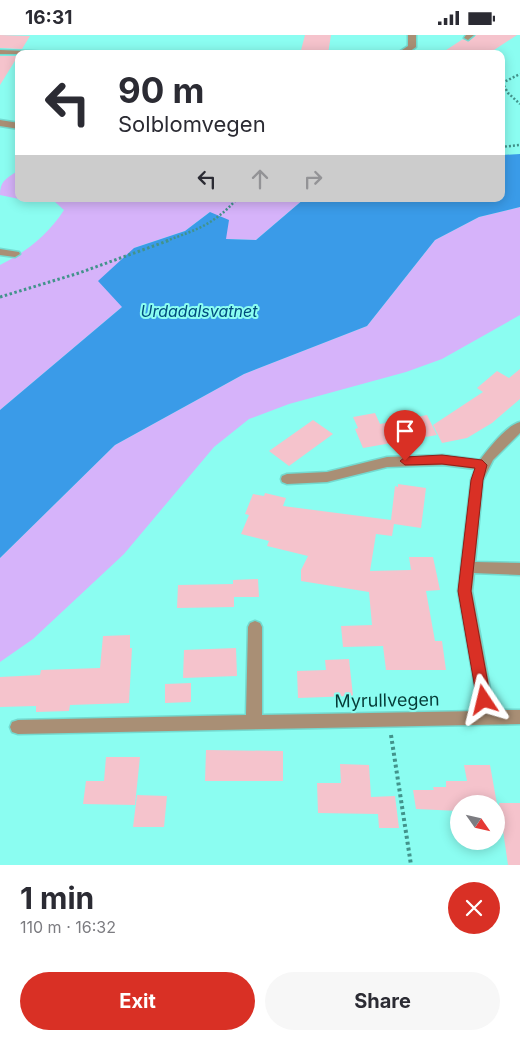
<!DOCTYPE html>
<html lang="en">
<head>
<meta charset="utf-8">
<style>
	:root { --surface:#fff; --page:#f7f7f7; --text:#2b2b33; --muted:#7c7c81; --accent:#d93025 }
	body { margin:0; font-family:Inter,sans-serif; background:var(--page); color:var(--text); height:100vh; display:flex; flex-direction:column; font-size:19px; white-space:nowrap }
	* { box-sizing:border-box; margin:0 }
	p { font-size:16px; color:var(--muted) }
	.icon { flex:none; width:28px; height:28px; fill:none; stroke:currentColor; stroke-width:2; stroke-linecap:round; stroke-linejoin:round }
	.map { position:relative; height:830px; overflow:hidden }
	.panel { display:flex; flex-direction:column; background:var(--surface); flex:1 }
	.panel>* { flex:none }
	.top-card { position:absolute; left:15px; top:15px; width:490px; height:152px; border-radius:10px; box-shadow:0 2px 12px #0003; background:#fff; color:var(--text); overflow:hidden }
	.needle { width:32px; rotate:124deg }
	.fabs { position:absolute; left:450px; top:760px; display:grid; gap:10px }
	.fabs a { display:grid; place-items:center; width:55px; height:55px; border-radius:50%; background:var(--surface); box-shadow:0 2px 12px #0003; font-size:25px }
	.pin { position:absolute; display:grid; place-items:center; width:42px; height:42px; color:#fff; margin:-51px -21px; border-radius:50% 50% 50% 0; rotate:-45deg; box-shadow:0 0 5px #0007 }
	.pin .icon { rotate:45deg }
	.me { position:absolute; width:55px; margin:-28px; rotate:350deg; stroke-linejoin:round; filter:drop-shadow(0 0 4px #0008) }
	.turn { display:flex; align-items:center; gap:18px; height:105px; padding:0 20px; font-size:22px }
	.turn .icon { width:65px; height:65px; stroke-width:2.5 }
	.turn b { display:block; font-size:35px; line-height:42px }
	.lanes { display:flex; align-items:center; height:48px; padding:0 20px; background:#0003; justify-content:center; gap:25px; direction:ltr }
	.lanes .off { opacity:.35 }
	.round { display:grid; place-items:center; flex:none; width:52px; height:52px; border-radius:26px; background:var(--page) }
	.overview { display:flex; align-items:center; justify-content:space-between; height:85px; padding:0 20px }
	h1 { font-size:30px; font-weight:700; line-height:38px }
	.button { display:flex; gap:10px; margin-top:auto; padding:10px 20px }
	.button a { flex:1; height:58px; border-radius:30px; background:var(--accent); color:#fff; font-size:20px; font-weight:700; line-height:58px; text-align:center }
	.button a+a { background:var(--page); color:var(--text) }
	.status { display:flex; justify-content:space-between; align-items:center; height:35px; padding:0 25px; background:var(--surface); direction:ltr }
	.status svg { height:14px; fill:currentColor }
	.map>svg:first-child { display:block }
</style>
</head>
<body>
<div class="status"><b>16:31</b><svg viewBox="0 0 49 12"><path d="M0 12V9h3v3zM5 12V6h3v6zM10 12V3h3v9zM15 12V0h3v12zM26 1h20v11H26zM47 4h2v5h-2z"/></svg></div>
<div class="map">
<svg width="520" height="830" viewBox="0 0 520 830">
	<rect width="100%" height="100%" fill="#8bfdf1"/>
	<g fill="#d6b3fa">
		<path d="M 16,137 L 19,137 L 19,164 L 0,160 C 0,147 5,144 16,137 Z"/>
		<path d="M 20,164 L 304,164 L 256,205 L 226,204 L 210,177 L 185,196 L 134,213 L 122,272 L 0,375 L 0,230 C 26,217 48,200 64,175 L 55,167 Z"/>
		<polygon points="520,172 520,280 442,324 406,337 289,369 249,384 214,412 124,519 33,604 0,627 0,523 115,410 244,339 367,291 435,205 479,182"/>
	</g>
	<polygon fill="#3a9be8" points="520,119 520,172 479,182 435,205 367,291 244,339 115,410 0,523 0,375 122,272 98,246 134,213 185,196 210,177 229,185 226,204 256,205 304,164 501,164 501,120"/>
	<g fill="#f5c3cc">
		<polygon points="0,0 30,1 22,14 0,13"/>
		<polygon points="305,0 331,0 328,19 300,19"/>
		<polygon points="476,0 517,0 488,19 440,19 463,4 469,6"/>
		<polygon points="0,21 18,21 0,50"/>
		<polygon points="520,334 520,364 492,388 467,403 442,408 433,390 483,357 477,353 497,336 509,343"/>
		<polygon points="375,378 380,389 427,380 437,400 363,413 355,394 358,393 353,382"/>
		<polygon points="313,385 333,399 289,431 269,416"/>
		<polygon points="398,449 426,453 421,493 394,489 392,501 376,499 370,536 411,535 409,522 433,522 440,555 426,556 435,606 442,606 446,635 386,635 383,611 343,612 341,591 372,590 369,557 301,546 301,535 308,521 267,511 269,506 241,499 249,480 245,479 253,459 264,461 265,458 286,463 283,471 391,485 395,451 398,452"/>
		<polygon points="258,544 259,562 234,562 234,572 177,573 178,550 233,549 233,545"/>
		<polygon points="130,600 130,613 132,613 129,668 70,670 69,676 36,677 36,671 0,672 0,642 40,640 41,635 100,633 103,601"/>
		<polygon points="236,613 237,641 183,643 184,615"/>
		<polygon points="349,624 353,661 298,663 297,636 326,635 325,625"/>
		<polygon points="191,648 191,667 165,668 165,649"/>
		<polygon points="206,715 283,716 283,746 205,746"/>
		<polygon points="106,722 140,722 135,770 83,769 86,746 104,746"/>
		<polygon points="340,729 369,730 371,762 395,761 399,793 379,793 378,779 318,778 317,748 341,748"/>
		<polygon points="464,730 490,730 497,769 459,769 459,776 416,774 413,755 434,755 433,752 446,752 446,746 467,746"/>
		<polygon points="137,760 167,761 164,792 133,792"/>
		<polygon points="499,768 520,768 520,830 508,830"/>
	</g>
	<g fill="none" stroke-linecap="round" stroke-linejoin="round">
		<g stroke="#73dad0" stroke-width="3">
			<g id="minor">
				<polygon points="408,0 416,0 416,12 406,19 396,19 408,11"/>
				<polygon points="466,0 474,0 468,5 464,3"/>
				<polygon points="0,15 53,17 57,19 0,19"/>
				<polygon points="0,85 19,88 19,94 0,91"/>
				<polygon points="0,214 19,217 20,219 15,222 0,220"/>
				<path d="M 520,387 L 520,398 L 493,425 L 483,445 L 475,527 L 520,528 L 520,540 L 474,538 L 472,556 L 494,675 L 520,675 L 520,689 L 18,699 L 12,697 L 10,692 L 12,687 L 18,685 L 246,680 L 248,592 L 250,588 L 255,586 L 260,588 L 262,592 L 262,680 L 479,676 L 458,556 L 471,445 L 475,434 L 443,430 L 387,432 L 327,447 L 287,449 L 282,447 L 281,444 L 282,441 L 287,439 L 327,437 L 387,422 L 443,420 L 480,425 C 488,414 507,390 520,387 Z"/>
			</g>
		</g>
		<g stroke="#42938b" stroke-width="2.5" stroke-dasharray="2 2" stroke-linecap="butt">
			<polyline points="502,47 508,58 520,69"/>
			<polyline points="502,48 520,39"/>
			<polyline points="501,112 520,110"/>
			<path d="M 166,206 C 198,194 213,190 237,164"/>
		</g>
		<polyline stroke="#42938b" stroke-width="3" stroke-dasharray="2.5 2.5" stroke-linecap="butt" points="0,262 79,238 170,205"/>
		<polyline stroke="#42938b" stroke-width="4" stroke-dasharray="3 3" stroke-linecap="butt" points="391,700 411,830"/>
		<use href="#minor" fill="#a98f75" fill-rule="evenodd"/>
	</g>
	<polygon fill="#d93025" stroke="#8d1f18" points="442,420 482,425 487,430 483,445 471,556 491,665 489,669 484,671 479,669 477,665 458,556 471,445 475,433 442,429 405,430 400,426 405,422"/>
	<g text-anchor="middle" dominant-baseline="central" stroke-width="4" stroke-linejoin="round" paint-order="stroke">
		<g font-size="16" font-style="italic" fill="#004b7d" stroke="#8bfdf1">
			<text x="199" y="276">Urdadalsvatnet</text>
		</g>
		<g font-size="18" fill="#053b37" stroke="#8bfdf1">
			<text transform="translate(387 665) rotate(-1)">Myrullvegen</text>
		</g>
	</g>
</svg>
<div class="fabs">
<a><svg class="needle" viewBox="-14 -14 28 28"><path d="M0-13l5 13h-10z" fill="#e53935"/><path d="M0 13l5-13h-10z" fill="#7c7c81"/></svg></a>
</div>
<div class="pin" style="left:405px;top:426px;background:#d93025"><svg class="icon" aria-label="arrive" viewBox="0 0 24 24"><path d="M6 21V4h12l-3 4 3 4H6"/></svg></div>
<svg class="me" style="left:484px;top:665px" viewBox="-20 -20 40 40"><path d="M0-17L14 15 0 8-14 15z" fill="#d93025" stroke="#fff" stroke-width="4"/></svg>
<div class="top-card">
<div class="turn"><svg class="icon" aria-label="left" viewBox="0 0 24 24"><path d="M17 20v-9H6M10 6l-5 5 5 5"/></svg><div><b>90 m</b>Solblomvegen</div></div>
<div class="lanes"><svg class="icon" aria-label="left" viewBox="0 0 24 24"><path d="M17 20v-9H6M10 6l-5 5 5 5"/></svg><svg class="icon off" aria-label="ahead" viewBox="0 0 24 24"><path d="M12 20V5M6 11l6-6 6 6"/></svg><svg class="icon off" aria-label="right" viewBox="0 0 24 24"><path d="M7 20v-9h11M14 6l5 5-5 5"/></svg></div>
</div>
</div>
<section class="panel">
<div class="overview"><div><h1>1 min</h1><p>110 m · 16:32</p></div><a class="round" style="background:#d93025;color:#fff"><svg class="icon" aria-label="close" viewBox="0 0 24 24"><path d="M6 6l12 12M18 6L6 18"/></svg></a></div>
<div class="button"><a>Exit</a><a>Share</a></div>
</section>
</body>
</html>
